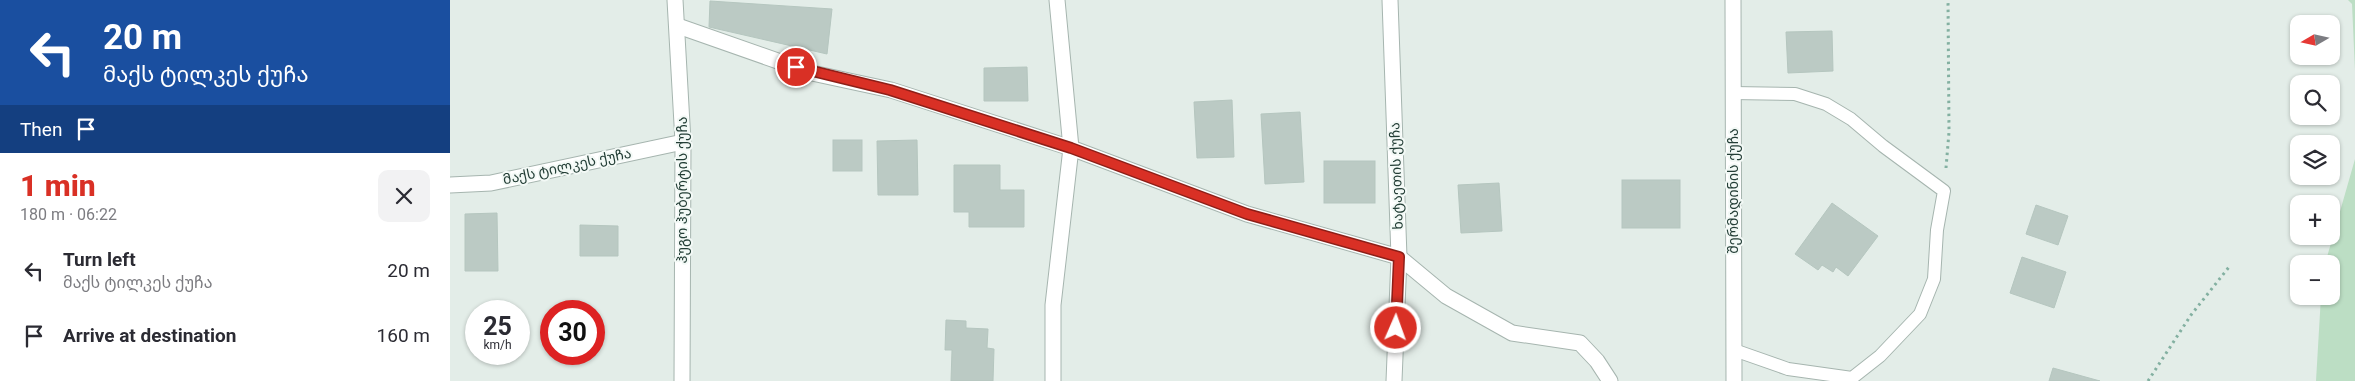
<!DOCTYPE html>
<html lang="en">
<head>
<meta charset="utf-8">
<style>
	:root { --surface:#fff; --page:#f2f2f3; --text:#2b2b33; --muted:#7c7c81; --accent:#d93025 }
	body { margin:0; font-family:Roboto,"Noto Sans Georgian",sans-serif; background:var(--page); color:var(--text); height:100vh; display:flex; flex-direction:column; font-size:19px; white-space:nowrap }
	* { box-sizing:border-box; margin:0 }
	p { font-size:16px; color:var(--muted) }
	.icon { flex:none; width:28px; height:28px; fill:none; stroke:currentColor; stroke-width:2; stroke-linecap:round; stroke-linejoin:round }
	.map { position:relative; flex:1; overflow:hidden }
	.drawer { display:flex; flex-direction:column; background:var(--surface); width:450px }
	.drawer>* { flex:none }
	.guide { background:#1a4fa0; color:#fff; overflow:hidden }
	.needle { width:32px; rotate:261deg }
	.tools { position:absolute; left:1840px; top:15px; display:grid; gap:10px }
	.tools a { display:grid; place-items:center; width:50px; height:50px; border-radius:10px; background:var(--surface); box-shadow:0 1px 4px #0004; font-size:25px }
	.speed { position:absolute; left:15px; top:300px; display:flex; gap:10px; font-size:25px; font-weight:700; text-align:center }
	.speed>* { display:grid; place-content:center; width:65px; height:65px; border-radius:50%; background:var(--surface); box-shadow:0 1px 4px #0004; line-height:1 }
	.speed small { font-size:12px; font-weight:400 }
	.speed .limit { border:8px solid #d22; background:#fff; color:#111 }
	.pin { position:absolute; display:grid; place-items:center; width:42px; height:42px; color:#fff; margin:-21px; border:2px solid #fff; border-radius:50%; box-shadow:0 1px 5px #0007 }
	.me { position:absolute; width:55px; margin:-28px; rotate:2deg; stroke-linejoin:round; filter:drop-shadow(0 0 4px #0008) }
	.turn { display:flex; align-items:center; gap:18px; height:105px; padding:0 20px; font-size:22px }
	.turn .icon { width:65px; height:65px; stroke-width:2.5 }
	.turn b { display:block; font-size:35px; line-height:42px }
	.then { display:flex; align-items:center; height:48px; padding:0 20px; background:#0003; gap:10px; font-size:19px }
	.round { display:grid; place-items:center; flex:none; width:52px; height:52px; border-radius:10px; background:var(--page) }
	.headline { display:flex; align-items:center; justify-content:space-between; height:85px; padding:0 20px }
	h1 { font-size:30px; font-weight:800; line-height:38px; color:var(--accent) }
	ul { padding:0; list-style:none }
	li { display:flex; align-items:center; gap:15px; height:65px; padding:0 20px }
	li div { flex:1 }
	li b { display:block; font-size:19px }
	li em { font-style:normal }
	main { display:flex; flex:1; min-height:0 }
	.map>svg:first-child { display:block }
</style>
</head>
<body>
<main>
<section class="drawer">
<div class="guide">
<div class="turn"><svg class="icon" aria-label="left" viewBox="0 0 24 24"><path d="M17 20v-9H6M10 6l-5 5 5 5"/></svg><div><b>20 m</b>მაქს ტილკეს ქუჩა</div></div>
<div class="then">Then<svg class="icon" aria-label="arrive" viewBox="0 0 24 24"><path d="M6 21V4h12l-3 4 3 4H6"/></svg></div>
</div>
<div class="headline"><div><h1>1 min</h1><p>180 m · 06:22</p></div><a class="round"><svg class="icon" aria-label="close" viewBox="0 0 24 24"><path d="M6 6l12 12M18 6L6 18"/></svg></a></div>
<ul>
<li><svg class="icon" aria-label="left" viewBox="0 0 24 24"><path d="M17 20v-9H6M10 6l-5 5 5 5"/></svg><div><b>Turn left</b><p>მაქს ტილკეს ქუჩა</p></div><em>20 m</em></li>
<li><svg class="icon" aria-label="arrive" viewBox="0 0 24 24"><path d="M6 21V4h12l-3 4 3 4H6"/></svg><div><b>Arrive at destination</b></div><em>160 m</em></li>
</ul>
</section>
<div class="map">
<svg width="1905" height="381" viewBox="0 0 1905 381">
	<rect width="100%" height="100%" fill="#e3ede8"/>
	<g fill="#bcdec4">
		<polygon points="1898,0 1905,0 1905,71 1902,4"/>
		<polygon points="1905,159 1905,381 1866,381 1871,296 1881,296 1881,264 1875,264"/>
	</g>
	<g fill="#bbcac4" stroke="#b5c6bf">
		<polygon points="260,1 382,9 377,54 259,27"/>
		<polygon points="1382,31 1383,71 1338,73 1336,32"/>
		<polygon points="577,67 578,101 534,101 534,68"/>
		<polygon points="782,100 784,157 747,158 744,102"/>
		<polygon points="850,112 854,182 815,184 811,114"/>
		<rect x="383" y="140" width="29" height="31"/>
		<polygon points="467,140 468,195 428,195 427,141"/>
		<rect x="874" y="161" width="51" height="42"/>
		<polygon points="504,165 550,165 550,190 574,190 574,227 519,227 519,212 504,212"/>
		<rect x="1172" y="180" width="58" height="48"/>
		<polygon points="1049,183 1052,231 1011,233 1008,185"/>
		<polygon points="1382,203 1428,236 1398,276 1386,267 1383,272 1372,265 1368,270 1345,254"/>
		<polygon points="1586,205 1618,216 1608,245 1576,234"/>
		<polygon points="47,213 48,271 15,271 15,214"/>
		<polygon points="130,225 168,226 168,256 130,256"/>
		<polygon points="1572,257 1616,272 1604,308 1560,293"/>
		<polygon points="496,320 516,321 516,328 538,329 537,348 544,349 543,381 501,381 502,350 495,350"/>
		<polygon points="1603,368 1650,381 1599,381"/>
	</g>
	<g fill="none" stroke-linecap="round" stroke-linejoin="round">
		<g stroke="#a6b5af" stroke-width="14">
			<polyline id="lane" points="1283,93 1345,94 1376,104 1401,119 1433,146 1494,191 1487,230 1484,279 1470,314 1430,356 1402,378 1338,369 1284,350"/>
		</g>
		<g stroke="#a6b5af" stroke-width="17">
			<g id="street">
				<polyline points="225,0 233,142 232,381"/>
				<polyline points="940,0 949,257 944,381"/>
				<polyline points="1283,0 1284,381"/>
				<polyline points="228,26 362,73 441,90 621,148 797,214 949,257 996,296 1062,333 1130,343 1147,361 1160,381"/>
				<polyline points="0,185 41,183 233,142"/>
				<polyline points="603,381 603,305 621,148 607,0"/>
			</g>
		</g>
		<g stroke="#83b0a1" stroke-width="3" stroke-dasharray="2.5 4" stroke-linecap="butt">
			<polyline points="1496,168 1499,132 1498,0"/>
			<polyline points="1698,381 1741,315 1779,267"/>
		</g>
		<use href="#lane" stroke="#fff" stroke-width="12"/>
		<use href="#street" stroke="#fff" stroke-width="15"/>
	</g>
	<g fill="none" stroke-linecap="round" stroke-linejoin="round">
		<g stroke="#8d1f18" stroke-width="12">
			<polyline id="route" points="346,67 440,90 621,148 797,214 949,257 946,328"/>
		</g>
		<use href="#route" stroke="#d93025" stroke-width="9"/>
	</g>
	<g text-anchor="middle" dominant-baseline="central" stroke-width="4" stroke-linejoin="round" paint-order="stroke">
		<g font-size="14" fill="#233e36" stroke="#f3f9f6">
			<text transform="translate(117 166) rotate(-12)">მაქს ტილკეს ქუჩა</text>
			<text transform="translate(946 176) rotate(-92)">ხატაეთის ქუჩა</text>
			<text transform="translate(232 190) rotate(-90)">ჰუგო ჰუბერტის ქუჩა</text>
			<text transform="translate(1283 191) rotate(-90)">შერმადინის ქუჩა</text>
		</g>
	</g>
</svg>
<div class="tools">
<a><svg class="needle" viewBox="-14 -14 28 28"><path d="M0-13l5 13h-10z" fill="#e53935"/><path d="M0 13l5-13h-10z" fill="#7c7c81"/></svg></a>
<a><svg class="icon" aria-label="search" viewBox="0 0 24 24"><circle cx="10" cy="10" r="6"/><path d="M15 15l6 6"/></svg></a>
<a><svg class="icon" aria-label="layers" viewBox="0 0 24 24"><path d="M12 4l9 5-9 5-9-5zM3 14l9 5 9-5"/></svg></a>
<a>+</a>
<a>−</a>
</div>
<div class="speed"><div>25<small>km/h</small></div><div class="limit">30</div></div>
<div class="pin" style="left:346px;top:67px;background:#d93025"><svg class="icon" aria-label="arrive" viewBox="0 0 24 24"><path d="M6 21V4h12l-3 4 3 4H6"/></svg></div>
<svg class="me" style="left:946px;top:328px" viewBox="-20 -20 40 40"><circle r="17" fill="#d93025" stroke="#fff" stroke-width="3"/><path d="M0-11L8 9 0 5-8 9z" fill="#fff"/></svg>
</div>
</main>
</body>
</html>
